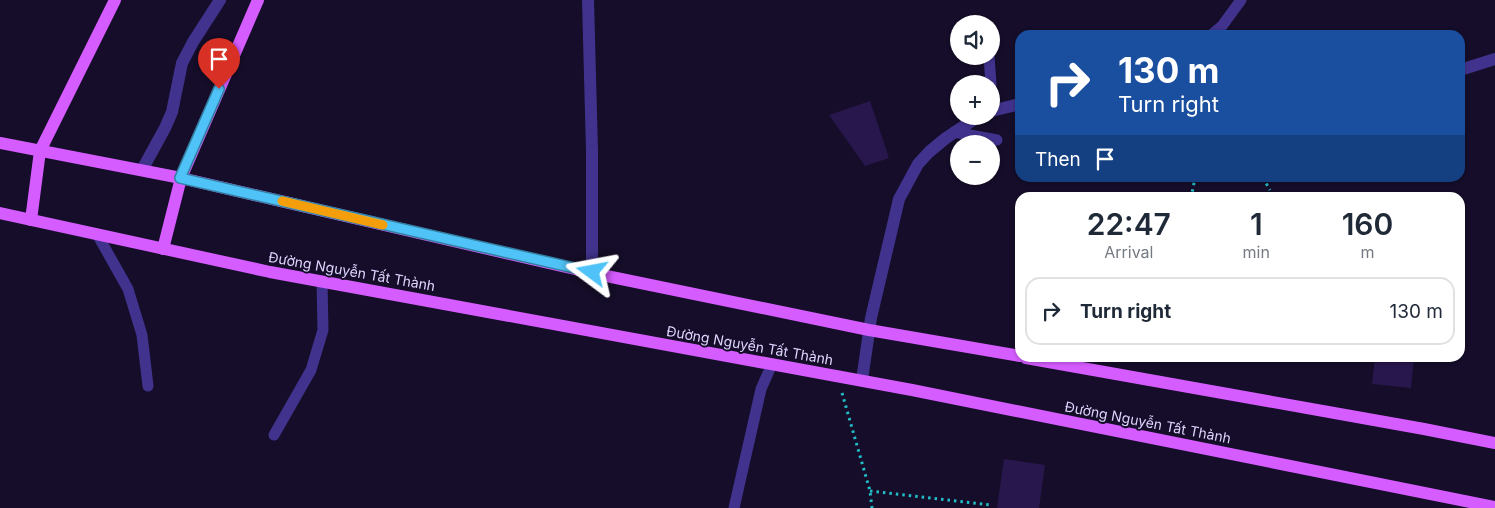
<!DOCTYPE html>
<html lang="en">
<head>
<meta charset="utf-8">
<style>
	:root { --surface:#fff; --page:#f6f6f7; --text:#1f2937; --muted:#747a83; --line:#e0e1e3 }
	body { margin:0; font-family:Inter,sans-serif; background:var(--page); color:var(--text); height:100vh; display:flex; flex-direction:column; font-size:19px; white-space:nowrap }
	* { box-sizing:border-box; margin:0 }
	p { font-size:16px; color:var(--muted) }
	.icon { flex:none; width:28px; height:28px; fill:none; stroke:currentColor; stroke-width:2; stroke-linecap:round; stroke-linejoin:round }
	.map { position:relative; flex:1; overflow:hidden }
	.details { position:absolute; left:1015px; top:192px; width:450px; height:170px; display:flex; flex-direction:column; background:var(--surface); border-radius:15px; box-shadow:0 1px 4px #0004 }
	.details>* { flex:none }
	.guide { position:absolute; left:1015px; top:30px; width:450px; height:152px; border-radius:15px; box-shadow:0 1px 4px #0004; background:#1a4fa0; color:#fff; overflow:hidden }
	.buttons { position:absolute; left:950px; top:15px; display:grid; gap:10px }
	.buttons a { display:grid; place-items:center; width:50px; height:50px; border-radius:50%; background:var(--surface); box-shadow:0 1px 4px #0004; font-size:25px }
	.pin { position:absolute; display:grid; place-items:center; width:42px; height:42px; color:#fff; margin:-51px -21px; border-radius:50% 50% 50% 0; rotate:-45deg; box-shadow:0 0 5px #0007 }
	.pin .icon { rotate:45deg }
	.me { position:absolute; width:55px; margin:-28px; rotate:283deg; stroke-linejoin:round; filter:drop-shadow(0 0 4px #0008) }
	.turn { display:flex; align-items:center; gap:18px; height:105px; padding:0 20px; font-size:22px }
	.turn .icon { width:65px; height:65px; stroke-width:2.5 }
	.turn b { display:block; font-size:35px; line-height:42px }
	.then { display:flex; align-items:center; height:48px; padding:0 20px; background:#0003; gap:10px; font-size:19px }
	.eta { display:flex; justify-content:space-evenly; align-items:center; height:85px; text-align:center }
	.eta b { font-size:30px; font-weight:600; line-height:35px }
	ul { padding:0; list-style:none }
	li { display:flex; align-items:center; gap:15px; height:68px; margin:0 10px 8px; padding:0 10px; border:2px solid var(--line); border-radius:15px }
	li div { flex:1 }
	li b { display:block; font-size:19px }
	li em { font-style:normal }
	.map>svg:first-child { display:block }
</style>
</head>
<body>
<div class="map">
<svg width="1495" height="508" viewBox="0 0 1495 508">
	<rect width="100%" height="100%" fill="#150d29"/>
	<g fill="#28174c">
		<polygon points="870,101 889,158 865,166 829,115"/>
		<polygon points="1224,358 1250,358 1250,362 1224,359"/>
		<polygon points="1375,358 1414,358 1411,388 1372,384"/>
		<polygon points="1004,459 1045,465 1039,508 997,508"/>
	</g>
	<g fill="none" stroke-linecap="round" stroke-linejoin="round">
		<g stroke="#22bdc6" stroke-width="3" stroke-dasharray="2.5 4" stroke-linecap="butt">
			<polyline points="1263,178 1270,190"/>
			<polyline points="1191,198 1195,178"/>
			<polyline points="842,393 870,491 872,508"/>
			<polyline points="870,491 990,505"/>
		</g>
		<g stroke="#41338d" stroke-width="11">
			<polyline points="1211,35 1222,26 1241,0"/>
			<polyline points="989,56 991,84"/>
			<polyline points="991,93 993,111"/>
			<polyline points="954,132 997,140"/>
			<polyline points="97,234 128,289 142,335 148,386"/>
			<polyline points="274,435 311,370 323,330 322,281"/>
			<polyline points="734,508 761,389 772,364"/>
		</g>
		<g stroke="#41338d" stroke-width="12">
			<polyline points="588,0 592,151 592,273"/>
			<polyline points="1460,70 1495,59"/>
			<polyline points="991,111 1020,104"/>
			<polyline points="142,170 165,128 172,112 182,63 193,42 220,0"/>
			<polyline points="862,380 871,318 899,199 918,164 929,152 946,138 979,116"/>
		</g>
		<g stroke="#d55cff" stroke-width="12">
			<polyline points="0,143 181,178 592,273 869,330 1020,356"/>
			<polyline points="0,213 270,272 912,390 1495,507"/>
			<polyline points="31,220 40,151 115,0"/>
			<polyline points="163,249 181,178 258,0"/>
			<polyline points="1026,358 1424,429 1495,443"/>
		</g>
	</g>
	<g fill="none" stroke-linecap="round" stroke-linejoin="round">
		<g stroke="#337fa1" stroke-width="12">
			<polyline id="route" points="219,89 180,178 592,272"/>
		</g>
		<use href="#route" stroke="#4fc3f7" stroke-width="9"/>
		<polyline stroke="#f59e0b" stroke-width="9" points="282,201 383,225"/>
	</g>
	<g text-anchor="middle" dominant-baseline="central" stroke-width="4" stroke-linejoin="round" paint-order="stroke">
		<g font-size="14" fill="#ded5ff" stroke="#150d29">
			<text transform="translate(352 271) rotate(10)">Đường Nguyễn Tất Thành</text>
			<text transform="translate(750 345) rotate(10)">Đường Nguyễn Tất Thành</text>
			<text transform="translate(1148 422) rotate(11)">Đường Nguyễn Tất Thành</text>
		</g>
	</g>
</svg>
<div class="buttons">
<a><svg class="icon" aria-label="sound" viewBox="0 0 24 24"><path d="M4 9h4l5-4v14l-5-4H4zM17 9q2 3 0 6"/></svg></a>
<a>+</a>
<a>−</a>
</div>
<div class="pin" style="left:219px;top:89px;background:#d93025"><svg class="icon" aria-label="arrive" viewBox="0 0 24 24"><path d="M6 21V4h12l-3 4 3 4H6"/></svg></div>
<svg class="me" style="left:592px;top:272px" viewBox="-20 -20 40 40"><path d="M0-17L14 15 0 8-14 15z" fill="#4fc3f7" stroke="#fff" stroke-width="4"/></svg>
<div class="guide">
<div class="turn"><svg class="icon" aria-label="right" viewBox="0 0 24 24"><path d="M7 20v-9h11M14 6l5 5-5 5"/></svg><div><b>130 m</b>Turn right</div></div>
<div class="then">Then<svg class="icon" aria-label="arrive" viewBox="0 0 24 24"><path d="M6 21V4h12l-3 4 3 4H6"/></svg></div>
</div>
<section class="details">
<div class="eta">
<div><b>22:47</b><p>Arrival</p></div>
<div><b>1</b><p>min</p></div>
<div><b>160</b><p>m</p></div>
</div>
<ul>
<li><svg class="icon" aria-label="right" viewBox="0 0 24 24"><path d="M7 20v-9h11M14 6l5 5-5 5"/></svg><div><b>Turn right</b></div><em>130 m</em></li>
</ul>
</section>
</div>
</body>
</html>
